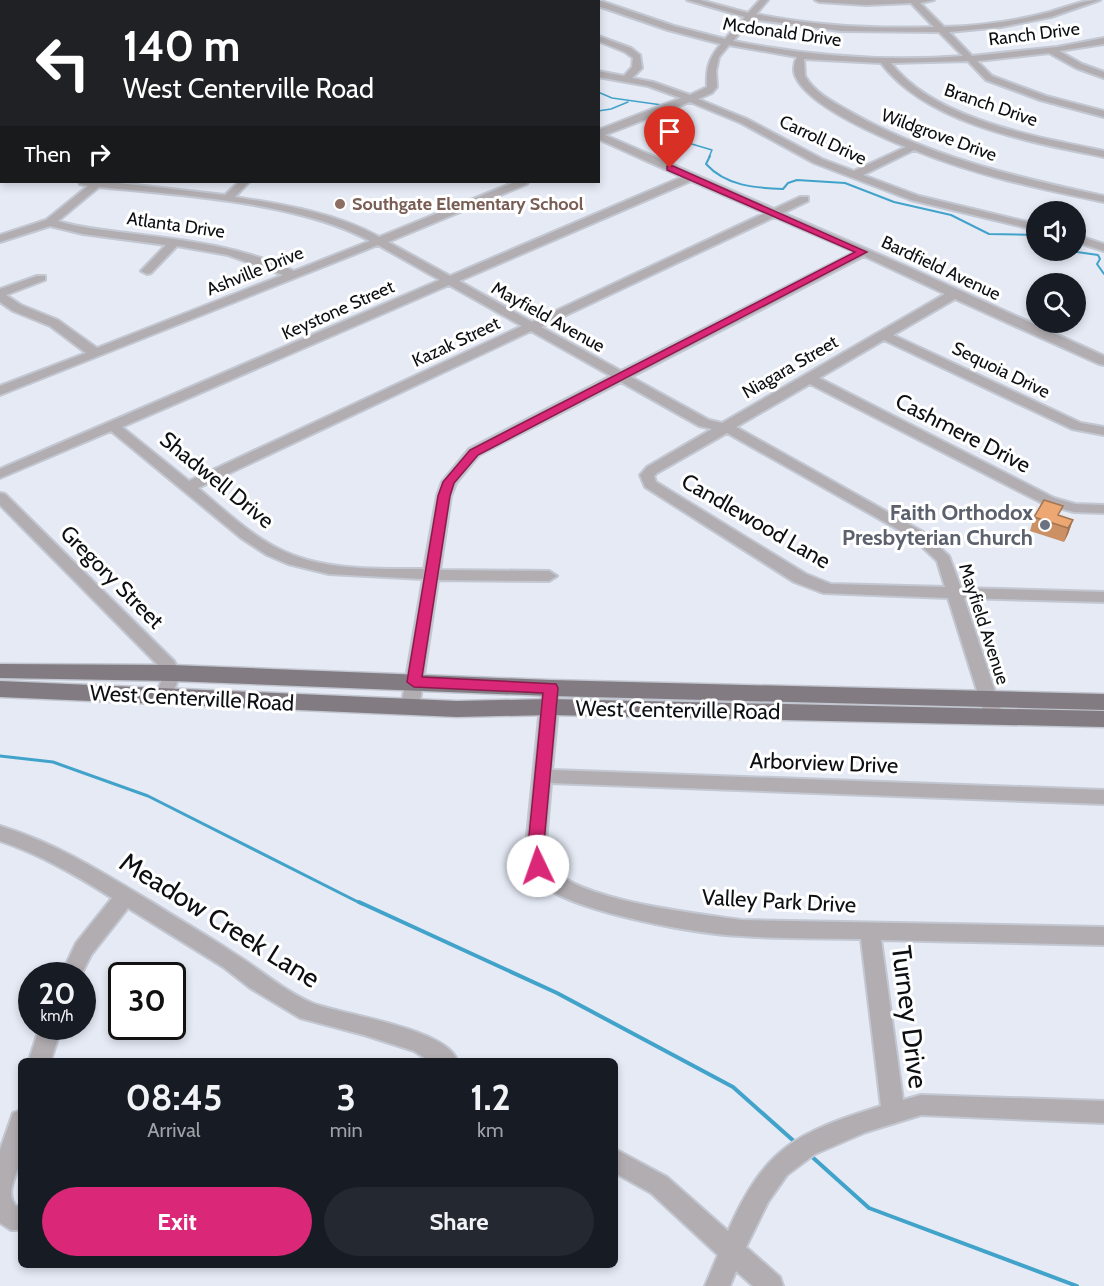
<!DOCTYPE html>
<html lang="en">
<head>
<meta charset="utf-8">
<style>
	:root { --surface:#171b24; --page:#242831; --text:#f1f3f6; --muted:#9ea1a6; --accent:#db2777 }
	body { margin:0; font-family:Cabin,sans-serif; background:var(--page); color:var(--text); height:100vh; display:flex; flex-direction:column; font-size:22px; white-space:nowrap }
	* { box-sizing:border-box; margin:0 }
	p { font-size:20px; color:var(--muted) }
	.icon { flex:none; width:33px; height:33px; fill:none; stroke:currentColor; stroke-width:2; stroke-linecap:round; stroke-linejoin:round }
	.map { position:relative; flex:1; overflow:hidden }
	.panel { position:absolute; left:18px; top:1058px; width:600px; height:210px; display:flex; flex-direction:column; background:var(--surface); border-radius:9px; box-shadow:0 3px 9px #0003 }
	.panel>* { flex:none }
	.banner { position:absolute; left:0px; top:0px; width:600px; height:183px; box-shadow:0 3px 9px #0003; background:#202124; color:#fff; overflow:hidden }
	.tools { position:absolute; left:1026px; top:201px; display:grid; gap:12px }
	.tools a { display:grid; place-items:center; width:60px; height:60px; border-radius:50%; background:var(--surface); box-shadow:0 3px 9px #0003; font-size:30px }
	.speed { position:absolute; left:18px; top:962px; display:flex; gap:12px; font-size:30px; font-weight:700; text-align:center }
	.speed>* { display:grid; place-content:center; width:78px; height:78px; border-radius:50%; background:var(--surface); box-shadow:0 3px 9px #0003; line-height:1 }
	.speed small { font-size:15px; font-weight:400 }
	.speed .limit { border:3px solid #111; border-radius:9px; background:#fff; color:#111 }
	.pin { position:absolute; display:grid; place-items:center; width:51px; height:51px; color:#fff; margin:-62px -26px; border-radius:50% 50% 50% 0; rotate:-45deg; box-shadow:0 0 6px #0007 }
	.pin .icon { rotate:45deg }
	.me { position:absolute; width:66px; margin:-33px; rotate:357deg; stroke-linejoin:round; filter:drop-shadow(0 0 4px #0008) }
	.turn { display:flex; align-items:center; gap:21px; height:126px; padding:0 24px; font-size:27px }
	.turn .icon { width:78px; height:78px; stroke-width:2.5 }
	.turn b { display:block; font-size:42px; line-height:51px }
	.then { display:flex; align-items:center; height:57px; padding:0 24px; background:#0003; gap:12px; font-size:22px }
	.eta { display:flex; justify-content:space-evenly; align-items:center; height:102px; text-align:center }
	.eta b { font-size:36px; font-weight:700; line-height:42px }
	.button { display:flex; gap:12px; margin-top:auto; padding:12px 24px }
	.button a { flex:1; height:69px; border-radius:36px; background:var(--accent); color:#fff; font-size:24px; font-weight:700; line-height:69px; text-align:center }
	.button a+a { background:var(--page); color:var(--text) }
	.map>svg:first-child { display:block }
</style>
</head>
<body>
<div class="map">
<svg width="1104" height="1286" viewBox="0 0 1104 1286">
	<rect width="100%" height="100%" fill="#e5eaf5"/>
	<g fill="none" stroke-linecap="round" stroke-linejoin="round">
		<g stroke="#42a3ca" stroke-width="1.5">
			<polyline points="598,60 598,67"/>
			<polyline points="598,92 612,98 662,105"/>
			<polyline points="598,111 611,109 628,102"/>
			<polyline points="673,111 674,120 664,130 675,139 712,150 709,157"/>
		</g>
		<g stroke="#42a3ca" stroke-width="2">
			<path d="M 710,156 L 706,164 C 726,186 755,188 783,189 L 788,183 L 797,180 L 845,183 L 894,202 L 951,215 L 989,234 L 1036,235"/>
			<polyline points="1063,250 1098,255 1100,259 1097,264 1104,274"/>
		</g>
		<polyline stroke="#42a3ca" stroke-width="3" points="0,756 53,762 148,796 362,904"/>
		<g stroke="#42a3ca" stroke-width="4">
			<polyline points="359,902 557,993 733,1087 796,1143"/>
			<polyline points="810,1155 869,1208 1077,1286"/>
		</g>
		<g stroke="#c2c7d1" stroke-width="4">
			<g id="minor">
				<polygon points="101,0 113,0 99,2"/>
				<polygon points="194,0 203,0 205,2 195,2"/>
				<polygon points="294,0 303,0 305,2 295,2"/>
				<polygon points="392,0 402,0 404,2 393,2"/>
				<polygon points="412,0 423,0 410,2"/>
				<polygon points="521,0 530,0 520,2"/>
				<path d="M 687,0 L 700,0 L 748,13 L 760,0 L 768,0 L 756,14 C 815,26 874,29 934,27 L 911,3 L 866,5 L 819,2 L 815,0 L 934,0 L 920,3 L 944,27 C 979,26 1016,21 1050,12 C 1067,7 1082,0 1100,0 L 1051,17 L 1001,27 L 949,32 L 972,56 L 1057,47 L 1104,38 L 1104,44 L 1059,51 L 1082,64 L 1104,72 L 1104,78 L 1076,68 L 1049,53 L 977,61 L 992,76 L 1046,96 L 1104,111 L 1104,117 L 1040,100 L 986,80 L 968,61 L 891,63 C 934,120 1038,137 1104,151 L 1104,157 C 1032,142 928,125 881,63 L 804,59 L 805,76 C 814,92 831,101 847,110 C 926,156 1015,177 1104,196 L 1104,202 C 1040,189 975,175 914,150 L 863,175 L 919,196 L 1036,224 L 1036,230 L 911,200 L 814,163 L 741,123 L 690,102 L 605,135 L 774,209 L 800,197 L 808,197 L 808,201 L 783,213 L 908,267 L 1104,356 L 1104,365 L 1099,364 L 955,299 L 893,335 L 1081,423 L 1104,427 L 1104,435 L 1072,429 L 884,340 L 819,378 L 1054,498 L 1075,504 L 1104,505 L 1104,513 L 1074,512 L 1044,504 L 810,384 L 736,427 L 923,532 L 949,556 L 961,588 L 1104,592 L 1104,602 L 964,598 L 1003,716 L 1000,720 L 994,722 L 988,720 L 985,716 L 948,598 L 823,593 L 794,582 L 645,487 L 640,475 L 647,467 L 712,429 L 699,426 L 621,382 L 479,455 L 456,483 L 451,496 L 440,570 L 549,571 L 557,576 L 549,581 L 438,580 L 419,708 L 416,712 L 410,714 L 404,712 L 401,708 L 423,579 L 329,574 L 288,564 L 267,555 L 241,538 L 111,431 L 0,478 L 0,469 L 440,280 L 378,245 L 0,395 L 0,386 L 86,353 L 50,326 L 13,311 L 0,302 L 0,289 L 37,276 L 45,276 L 45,280 L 6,295 L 21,305 L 58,320 L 97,348 L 283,275 L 228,255 L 177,246 L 151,273 L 147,274 L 141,271 L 166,245 L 83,234 L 50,226 L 0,242 L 0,235 L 46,220 L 88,186 L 80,184 L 79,182 L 109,182 L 225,195 L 239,182 L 249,182 L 235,197 C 284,205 336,213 379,237 L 515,182 L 528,182 L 527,184 L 388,242 L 450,276 L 682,177 L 598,139 L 598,130 L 681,98 L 648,86 L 598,77 L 598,71 L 624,76 L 632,67 L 633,58 L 625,52 L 598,41 L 598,36 L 631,48 L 640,55 L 642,68 L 632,78 L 653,82 L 690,95 L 707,87 C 706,68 709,58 721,44 L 668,30 L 598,6 L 598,2 L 595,2 L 601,1 L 674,26 L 725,39 L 745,17 ZM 752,19 L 840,31 L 939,32 L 963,56 C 886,62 809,56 733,41 ZM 729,45 L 797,57 C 794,63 793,69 795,75 C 806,105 877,135 906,147 L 854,171 L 822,159 L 747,119 L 698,99 L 712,93 L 717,87 L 716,71 L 719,57 ZM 691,181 L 765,213 L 532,322 L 459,281 ZM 99,187 C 179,195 300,202 370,241 L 294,271 C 240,246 184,240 127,233 C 104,230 80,228 58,221 ZM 774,217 L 855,252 L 621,371 L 541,327 ZM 864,256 L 945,294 L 722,423 L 709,420 L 631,377 ZM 449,285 L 522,326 L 189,481 L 122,427 ZM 531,331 L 611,376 L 469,449 L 442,482 L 437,496 L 424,569 C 377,569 322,571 279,549 C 249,534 223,509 198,488 ZM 727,433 L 913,538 L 937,561 L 945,587 L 831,584 L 806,574 L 656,482 L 654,476 L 657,473 Z"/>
				<polygon points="0,20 2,21 2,26 0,26"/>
				<polygon points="0,87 2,88 2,95 0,94"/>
				<polygon points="2,116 2,123 0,123 0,117"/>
				<rect x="0" y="161" width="2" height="7"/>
				<polygon points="1076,235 1104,244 1104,251 1076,242"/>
				<polygon points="0,493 5,494 174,661 180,673 171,700 159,700 156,696 164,673 161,668 0,505"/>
				<path d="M 551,682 L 557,684 L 560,688 L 552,770 L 1104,790 L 1104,804 L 551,783 L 546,842 L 550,848 L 548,864 C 574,901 695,913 741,920 L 1104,927 L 1104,945 L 881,940 L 903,1100 L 921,1095 L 1104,1101 L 1104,1123 L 921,1115 L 866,1132 L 815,1154 L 787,1175 L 768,1202 L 746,1247 L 780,1277 L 783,1286 L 753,1286 L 736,1271 L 730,1286 L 705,1286 L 718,1255 L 651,1193 L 615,1173 L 615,1149 L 667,1177 L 728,1231 C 765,1147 796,1133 881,1106 L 861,939 C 822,938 782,939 742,936 C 695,934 582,913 545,887 C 537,882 532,873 528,865 L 530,852 L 526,846 L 542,688 L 545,684 Z"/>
				<path d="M 0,826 C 58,844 98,870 150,901 C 178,919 207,935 235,954 C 261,970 284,991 312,1003 C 343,1015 445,1028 457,1060 L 428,1060 L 414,1051 L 364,1035 L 300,1018 L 250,988 L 223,967 L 128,908 L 91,955 L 81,975 L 61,975 L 76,943 L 112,898 C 76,875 41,855 0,841 Z"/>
				<polygon points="40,1026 62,1026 51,1060 29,1060"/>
				<path d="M 21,1110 C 21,1125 23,1143 21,1158 C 18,1174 4,1192 16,1206 L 21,1206 L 21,1230 L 11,1230 L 0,1223 L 0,1150 L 13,1113 Z"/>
			</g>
		</g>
		<g stroke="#c2c7d1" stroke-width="3">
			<g id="major">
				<polygon points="0,664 172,665 551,680 1104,694 1104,710 551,696 172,681 0,678"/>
				<polygon points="0,681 457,701 550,699 1104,711 1104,727 550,715 457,717 0,697"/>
			</g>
		</g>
		<use href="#minor" fill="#b1adb1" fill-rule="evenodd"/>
		<use href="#major" fill="#827b82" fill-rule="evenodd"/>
	</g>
	<polygon fill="#cb9063" points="1034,517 1073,520 1068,534 1064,542 1030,531"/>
	<polygon fill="#a57550" points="1073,520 1068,534 1064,542 1068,528"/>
	<polygon fill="#eca773" stroke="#a57550" stroke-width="1.5" points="1044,500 1063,506 1058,515 1073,520 1068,528 1034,517"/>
	<path fill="#db2777" stroke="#8e194d" stroke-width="1.5" d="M 667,166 L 673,166 L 867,252 L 478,455 L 454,483 L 450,496 L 422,677 L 556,684 L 558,688 L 544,843 C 549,850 548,862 544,870 L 538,872 L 533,870 C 529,862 532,854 528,846 L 543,693 L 414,687 L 407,682 L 438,496 L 443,482 L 470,450 L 855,252 L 667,170 Z"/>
	<circle fill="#8d6e63" stroke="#fff" stroke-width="2" cx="340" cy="204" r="6"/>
	<circle fill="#6b7280" stroke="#fff" stroke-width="2" cx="1045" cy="525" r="6"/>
	<g text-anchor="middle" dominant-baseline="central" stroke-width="6" stroke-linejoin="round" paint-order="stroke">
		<g font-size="18" fill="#0d0f12" stroke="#fff">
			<text transform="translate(782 32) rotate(8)">Mcdonald Drive</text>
			<text transform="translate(1034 34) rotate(-7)">Ranch Drive</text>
			<text transform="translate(991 105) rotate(19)">Branch Drive</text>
			<text transform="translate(939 135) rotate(20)">Wildgrove Drive</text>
			<text transform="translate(823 140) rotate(25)">Carroll Drive</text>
			<text transform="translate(176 225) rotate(8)">Atlanta Drive</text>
			<text transform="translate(941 268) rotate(25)">Bardfield Avenue</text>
			<text transform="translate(255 271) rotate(-22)">Ashville Drive</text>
			<text transform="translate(338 310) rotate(-24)">Keystone Street</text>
			<text transform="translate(548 317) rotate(29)">Mayfield Avenue</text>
			<text transform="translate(456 342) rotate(-25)">Kazak Street</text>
			<text transform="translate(790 367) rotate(-30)">Niagara Street</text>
			<text transform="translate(1001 370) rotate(26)">Sequoia Drive</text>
			<text transform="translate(984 624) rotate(72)">Mayfield Avenue</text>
		</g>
		<g font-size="18" font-weight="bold" fill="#785e54" stroke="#fff" text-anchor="start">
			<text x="352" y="204">Southgate Elementary School</text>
		</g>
		<g font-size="22" fill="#0d0f12" stroke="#fff">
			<text transform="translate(963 433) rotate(27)">Cashmere Drive</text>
			<text transform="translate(217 480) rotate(39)">Shadwell Drive</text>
			<text transform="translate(756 521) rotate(30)">Candlewood Lane</text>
			<text transform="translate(112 577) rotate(45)">Gregory Street</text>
			<text transform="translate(192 698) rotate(3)">West Centerville Road</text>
			<text transform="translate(678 710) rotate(1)">West Centerville Road</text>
			<text transform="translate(824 763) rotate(2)">Arborview Drive</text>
			<text transform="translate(779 901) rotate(3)">Valley Park Drive</text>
		</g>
		<g font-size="22" font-weight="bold" fill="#5b616d" stroke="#fff" text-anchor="end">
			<text x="1033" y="512">Faith Orthodox<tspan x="1033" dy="25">Presbyterian Church</tspan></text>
		</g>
		<g font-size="27" fill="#0d0f12" stroke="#fff">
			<text transform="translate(220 920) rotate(32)">Meadow Creek Lane</text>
			<text transform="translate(910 1017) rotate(83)">Turney Drive</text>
		</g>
	</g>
</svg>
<div class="tools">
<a><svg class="icon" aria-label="sound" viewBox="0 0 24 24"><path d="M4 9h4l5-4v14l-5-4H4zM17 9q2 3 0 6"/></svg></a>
<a><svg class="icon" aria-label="search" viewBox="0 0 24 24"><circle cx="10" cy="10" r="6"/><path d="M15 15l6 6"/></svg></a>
</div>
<div class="speed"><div>20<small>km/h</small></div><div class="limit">30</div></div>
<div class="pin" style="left:670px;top:168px;background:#d93025"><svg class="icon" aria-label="arrive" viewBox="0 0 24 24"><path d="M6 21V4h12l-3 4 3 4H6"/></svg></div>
<svg class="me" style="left:538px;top:866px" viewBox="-20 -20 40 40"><circle r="19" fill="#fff"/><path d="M0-13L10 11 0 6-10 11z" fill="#db2777"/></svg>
<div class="banner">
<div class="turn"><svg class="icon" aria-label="left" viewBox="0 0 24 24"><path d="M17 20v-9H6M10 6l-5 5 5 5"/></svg><div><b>140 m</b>West Centerville Road</div></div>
<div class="then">Then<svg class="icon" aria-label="right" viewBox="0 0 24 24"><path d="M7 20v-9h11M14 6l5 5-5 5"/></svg></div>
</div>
<section class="panel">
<div class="eta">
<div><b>08:45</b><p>Arrival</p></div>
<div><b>3</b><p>min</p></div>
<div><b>1.2</b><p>km</p></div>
</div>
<div class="button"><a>Exit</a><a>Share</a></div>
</section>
</div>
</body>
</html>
